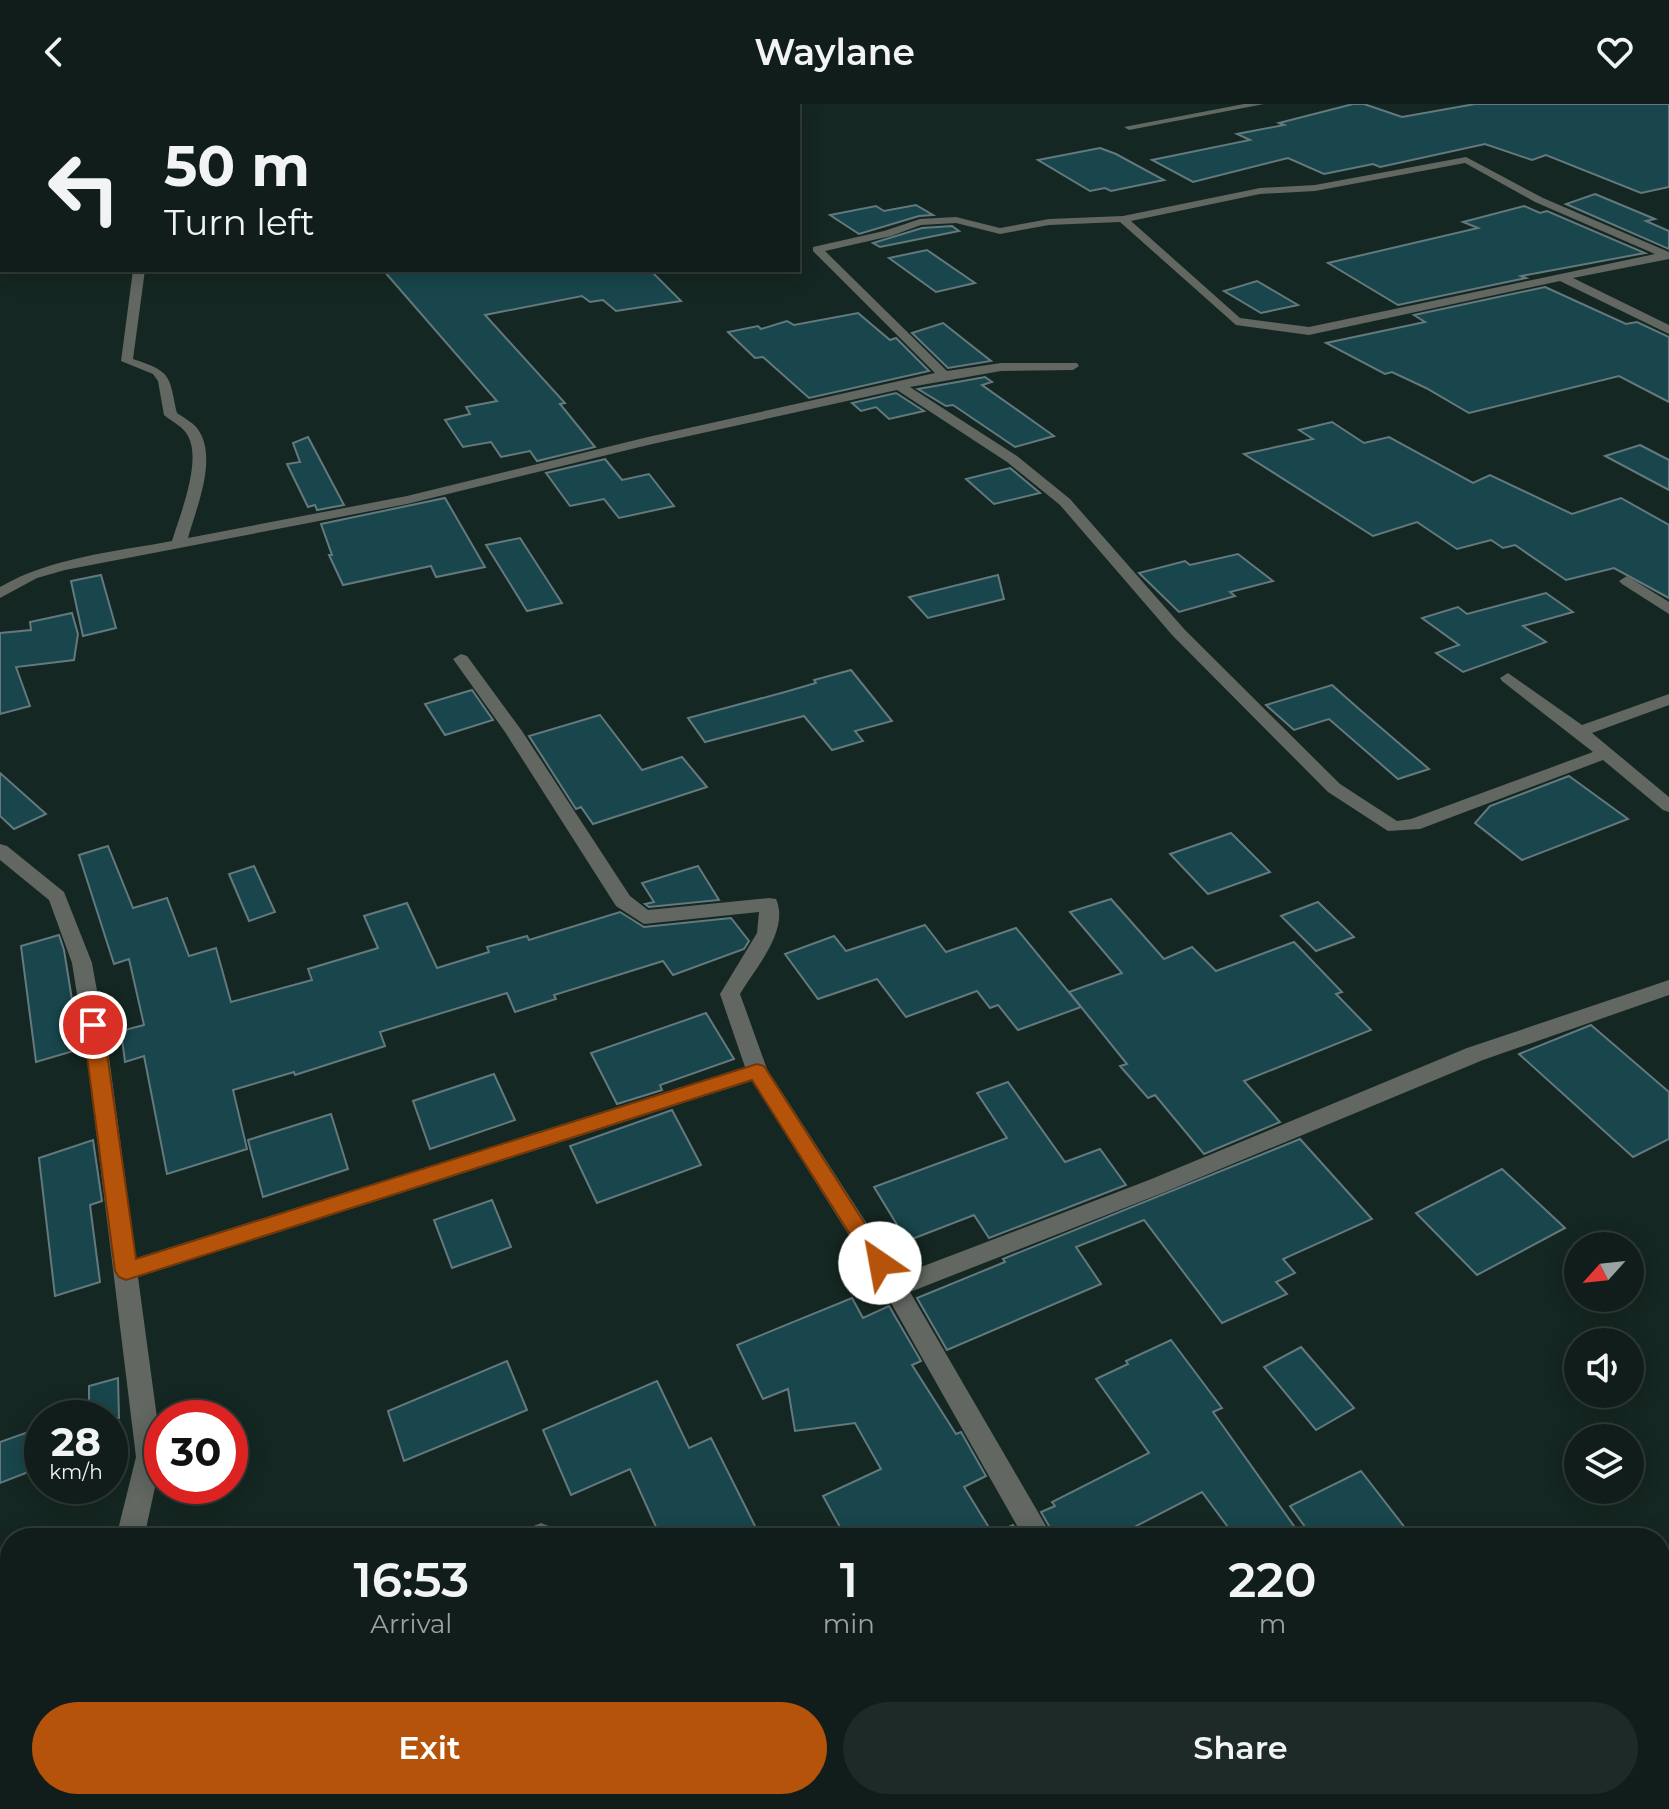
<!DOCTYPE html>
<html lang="en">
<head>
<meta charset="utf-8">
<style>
	:root { --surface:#101d1a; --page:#1e2a27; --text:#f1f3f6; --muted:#9ca2a2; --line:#303b39; --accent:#b45309 }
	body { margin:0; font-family:Montserrat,sans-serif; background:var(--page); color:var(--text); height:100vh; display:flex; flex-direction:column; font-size:30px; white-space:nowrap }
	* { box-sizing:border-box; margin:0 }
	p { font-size:26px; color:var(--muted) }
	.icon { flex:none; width:44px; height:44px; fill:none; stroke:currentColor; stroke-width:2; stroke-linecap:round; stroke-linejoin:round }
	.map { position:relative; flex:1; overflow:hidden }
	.panel { position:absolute; left:0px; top:1424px; width:1670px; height:282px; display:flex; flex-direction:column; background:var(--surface); border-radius:32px 32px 0 0; box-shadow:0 4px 20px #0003,0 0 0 2px var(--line) }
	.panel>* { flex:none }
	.top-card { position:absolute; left:0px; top:0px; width:800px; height:168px; box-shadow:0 4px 20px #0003,0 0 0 2px var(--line); background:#101d1a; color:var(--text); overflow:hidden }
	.needle { width:52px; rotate:243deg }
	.fabs { position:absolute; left:1564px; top:1128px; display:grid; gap:16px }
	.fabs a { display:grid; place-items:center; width:80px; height:80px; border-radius:50%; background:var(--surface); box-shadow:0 4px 20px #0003,0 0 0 2px var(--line); font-size:40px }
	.speed { position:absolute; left:24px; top:1296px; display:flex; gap:16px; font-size:40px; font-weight:700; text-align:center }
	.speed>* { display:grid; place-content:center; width:104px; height:104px; border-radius:50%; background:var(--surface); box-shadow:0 4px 20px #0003,0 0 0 2px var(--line); line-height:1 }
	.speed small { font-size:20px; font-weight:400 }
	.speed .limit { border:12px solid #d22; background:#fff; color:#111 }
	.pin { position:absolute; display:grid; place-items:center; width:68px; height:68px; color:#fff; margin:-34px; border:4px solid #fff; border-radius:50%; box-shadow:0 2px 8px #0007 }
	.me { position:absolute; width:88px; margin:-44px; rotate:327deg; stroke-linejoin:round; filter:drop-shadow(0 0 6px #0008) }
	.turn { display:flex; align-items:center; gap:28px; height:168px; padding:0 32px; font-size:36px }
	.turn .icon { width:104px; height:104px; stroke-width:2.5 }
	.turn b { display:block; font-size:56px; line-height:68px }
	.eta { display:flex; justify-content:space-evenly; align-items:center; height:136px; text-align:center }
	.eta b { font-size:48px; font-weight:600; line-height:56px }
	.cta { display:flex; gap:16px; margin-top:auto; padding:16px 32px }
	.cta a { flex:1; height:92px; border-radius:48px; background:var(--accent); color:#fff; font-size:32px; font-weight:600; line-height:92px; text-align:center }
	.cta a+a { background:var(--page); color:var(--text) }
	header { display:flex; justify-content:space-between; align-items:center; height:104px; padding:0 32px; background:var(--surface); font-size:36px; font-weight:600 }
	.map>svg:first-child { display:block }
</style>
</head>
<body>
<header><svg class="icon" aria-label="back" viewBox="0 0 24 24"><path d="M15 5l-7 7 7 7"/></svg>Waylane<svg class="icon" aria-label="heart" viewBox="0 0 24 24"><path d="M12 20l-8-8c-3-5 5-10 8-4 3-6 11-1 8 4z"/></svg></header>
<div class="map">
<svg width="1669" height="1705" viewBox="0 0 1669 1705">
	<rect width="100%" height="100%" fill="#152722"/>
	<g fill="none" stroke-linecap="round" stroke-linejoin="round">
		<rect fill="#001729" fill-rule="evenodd" x="0" y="38" width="2" height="3"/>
	</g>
	<g fill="#18464c" stroke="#64797d" stroke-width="2">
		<polygon points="1353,0 1364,0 1402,13 1475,0 1669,0 1669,83 1641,89 1546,51 1532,56 1485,40 1380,63 1373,60 1324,70 1288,54 1193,78 1152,56 1250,36 1237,30 1284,21 1279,19"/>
		<polygon points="1100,44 1116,50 1164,76 1111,87 1105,84 1090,87 1038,56"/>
		<polygon points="1595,90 1655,115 1646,117 1669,127 1669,145 1566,100"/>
		<polygon points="916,101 933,111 919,112 859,130 830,111 876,102 884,107"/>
		<polygon points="1524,102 1540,109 1547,107 1645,149 1521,172 1526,174 1398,201 1328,159 1478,124 1463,118"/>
		<polygon points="952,122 959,127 880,143 873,139 922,124"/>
		<polygon points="927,146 975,179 936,188 889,154"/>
		<polygon points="383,166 650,166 681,197 616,207 603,196 590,198 582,192 485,211 565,299 560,300 595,343 537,357 530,347 501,353 491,338 463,343 445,316 470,310 466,303 497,297"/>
		<polygon points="1257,177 1298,201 1261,209 1224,187"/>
		<polygon points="1545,183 1626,220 1637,218 1669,233 1669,298 1619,272 1469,309 1426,284 1392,268 1385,270 1326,239 1425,218 1414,211"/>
		<polygon points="858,209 890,236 896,234 929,267 809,294 763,253 755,254 728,228 758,222 761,225 787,217 794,221"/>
		<polygon points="943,219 991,257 948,264 912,229"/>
		<polygon points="985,273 992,278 982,281 1054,332 1015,343 953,301 946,302 918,285"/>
		<polygon points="896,289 924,307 889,315 876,303 861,307 852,299"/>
		<polygon points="1332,318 1364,339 1389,333 1473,379 1490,371 1572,410 1621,394 1669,421 1669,494 1614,464 1566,476 1515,441 1503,444 1491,436 1457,445 1417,418 1373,432 1244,350 1313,335 1299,326"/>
		<polygon points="308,333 344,401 317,406 315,401 308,403 287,360 300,358 293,339"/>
		<polygon points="1640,341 1669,356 1669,386 1605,352"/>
		<polygon points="605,355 622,376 649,370 674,402 619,414 604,395 570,402 546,369"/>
		<polygon points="1010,364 1040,389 994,400 966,375"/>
		<polygon points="445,394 485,463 436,473 431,462 343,481 329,451 332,451 321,420"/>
		<polygon points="520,434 562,499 527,507 486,441"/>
		<polygon points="1238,450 1273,477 1230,488 1235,492 1179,508 1139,469 1185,457 1190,461"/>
		<polygon points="101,471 116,524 83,532 71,477"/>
		<polygon points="998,471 1004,495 928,514 909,493"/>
		<polygon points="1546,489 1573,508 1523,522 1546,538 1463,568 1436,549 1459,541 1422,514 1458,503 1467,510"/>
		<polygon points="72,509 78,530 74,556 16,563 30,602 0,610 0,529 31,526 30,518"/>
		<polygon points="851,566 892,617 855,627 863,637 832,646 804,612 705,638 688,614 785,588 816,579 814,576"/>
		<polygon points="1332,581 1359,605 1429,665 1398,675 1329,615 1294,626 1266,601"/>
		<polygon points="472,586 493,616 445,631 425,600"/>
		<polygon points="600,611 642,666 682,653 707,683 593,720 581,703 576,705 529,632"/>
		<polygon points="0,669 46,710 14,725 0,712"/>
		<polygon points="1569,672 1628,715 1522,756 1475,719 1490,702"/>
		<polygon points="1231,729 1270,768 1208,790 1170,750"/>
		<polygon points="108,742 133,804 167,794 189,852 216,844 231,898 312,876 308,865 378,844 364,812 407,799 437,864 489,848 487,843 527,832 529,836 620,808 644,823 731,814 749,837 744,845 673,871 663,857 554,891 556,895 515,908 507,889 380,928 385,942 295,971 294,968 233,986 247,1045 167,1070 144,952 125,958 121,927 144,921 129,855 114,860 79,751"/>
		<polygon points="254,762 275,808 249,817 229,770"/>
		<polygon points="698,762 719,796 649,803 645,800 654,798 642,779"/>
		<polygon points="1111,795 1164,855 1192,843 1216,867 1294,838 1342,888 1336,890 1371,926 1244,977 1280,1018 1204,1050 1155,991 1148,994 1120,962 1127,960 1069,888 1122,869 1070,808"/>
		<polygon points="1318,798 1354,833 1316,847 1281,812"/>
		<polygon points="925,821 946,848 1016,824 1081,903 1018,926 998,901 990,904 977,887 906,913 877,875 818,895 785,850 834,832 846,847"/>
		<polygon points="59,831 64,846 80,945 36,958 21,842"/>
		<polygon points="706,909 734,955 660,981 662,986 617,1000 591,949"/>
		<polygon points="1591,921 1669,988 1669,1035 1633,1053 1519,950"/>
		<polygon points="494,970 515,1016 430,1045 413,997"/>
		<polygon points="1008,978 1065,1058 1100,1045 1126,1081 989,1134 974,1111 907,1137 874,1083 1007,1034 977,989"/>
		<polygon points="672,1006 701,1061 597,1099 570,1042"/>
		<polygon points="331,1010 348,1065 263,1093 248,1036"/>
		<polygon points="1300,1035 1372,1115 1283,1155 1295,1169 1276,1178 1287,1190 1222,1219 1144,1116 1076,1143 1101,1180 947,1246 917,1194 1005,1158 1003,1155"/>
		<polygon points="93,1036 102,1097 90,1101 100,1178 55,1192 39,1054"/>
		<polygon points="1502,1065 1565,1124 1477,1171 1416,1109"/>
		<polygon points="492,1096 511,1143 452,1164 434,1116"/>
		<polygon points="852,1194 863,1214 889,1202 921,1257 912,1261 956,1330 961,1328 986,1372 964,1383 993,1430 1013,1421 1021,1434 846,1434 823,1392 881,1365 855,1319 795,1327 788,1285 763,1295 737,1241"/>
		<polygon points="1171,1236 1222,1304 1213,1308 1294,1422 1271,1434 1236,1434 1202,1388 1113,1434 1056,1434 1041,1408 1055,1402 1052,1398 1149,1349 1096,1275 1128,1260 1126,1257"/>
		<polygon points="1301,1243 1354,1304 1316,1326 1264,1263"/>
		<polygon points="507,1257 527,1306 404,1357 388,1307"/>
		<polygon points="118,1274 119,1314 89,1314 89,1282"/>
		<polygon points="657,1277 689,1344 711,1334 761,1434 661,1434 630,1365 571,1391 543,1326"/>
		<polygon points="31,1327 36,1365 0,1379 0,1338"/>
		<polygon points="1361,1367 1413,1434 1313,1434 1290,1402"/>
	</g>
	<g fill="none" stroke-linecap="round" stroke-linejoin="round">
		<g fill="#626761" fill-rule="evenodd">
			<polygon points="42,0 53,0 55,2 44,2"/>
			<polygon points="1244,0 1264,0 1129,26 1124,23"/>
			<path d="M 1466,53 L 1543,94 L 1669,148 L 1669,155 L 1573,174 L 1669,221 L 1669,230 L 1560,177 L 1309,231 L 1236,221 L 1120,118 L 1049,121 L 1000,130 L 956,119 L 921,121 L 891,132 L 825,147 L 947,267 L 1001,259 L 1077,259 L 1079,262 L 1073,266 L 1001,267 L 910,283 L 1017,352 L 1070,395 L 1185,526 L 1340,680 L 1397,717 L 1411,715 L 1593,648 L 1502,577 L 1500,574 L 1508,569 L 1582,621 L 1669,590 L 1669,601 L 1592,629 L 1669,693 L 1669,708 L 1663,706 L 1603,656 L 1420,725 L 1388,727 L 1328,688 L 1173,532 L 1060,401 L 1007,358 L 897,286 L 648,341 L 407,400 L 65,466 L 37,474 L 0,494 L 0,483 C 52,453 114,448 172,437 C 180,411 202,357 188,332 C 183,322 172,318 164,311 L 158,277 L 153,270 L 121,257 L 133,166 L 145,166 L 133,255 C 172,268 169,271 177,309 C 184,314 192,318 197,324 C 219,353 196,404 188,434 L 407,392 L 648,333 L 935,269 L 813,147 L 813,143 L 884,127 L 920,115 L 956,113 L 1000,124 L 1049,115 L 1123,112 L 1260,84 L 1315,81 ZM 1465,59 L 1535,98 L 1655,150 L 1309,223 L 1240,214 L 1131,117 L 1260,90 L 1315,87 Z"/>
			<polygon points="0,120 2,120 0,127"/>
			<polygon points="1627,472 1669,498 1669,510 1622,480 1619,477"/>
			<path d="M 461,550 L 467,552 L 522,627 L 630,792 L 648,806 L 769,794 L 776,795 C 790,826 755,865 740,890 L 767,965 L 900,1171 L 1149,1076 L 1467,944 L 1669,876 L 1669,891 L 1483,956 L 1165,1088 L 910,1188 L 1053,1434 L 1024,1434 L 886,1190 L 752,977 L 138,1173 L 162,1351 L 144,1434 L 116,1434 L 136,1353 L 87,953 L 72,859 L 49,796 L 0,756 L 0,740 L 7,742 L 64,788 L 92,859 L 109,953 L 136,1154 L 745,963 L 720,890 L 757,829 L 759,808 L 644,820 L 616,802 L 505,628 L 453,555 Z"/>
			<polygon points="541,1419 551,1423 554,1434 522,1434 526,1425"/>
			<polygon points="10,1594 10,1626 0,1630 0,1598"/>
			<polygon points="1174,1696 1206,1696 1209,1705 1177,1705"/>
		</g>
	</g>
	<polygon fill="#b45309" stroke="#753606" stroke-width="2" points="93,914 103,921 136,1155 757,960 764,962 890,1159 887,1165 880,1168 872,1165 752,976 126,1176 119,1173 115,1167 83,921"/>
</svg>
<div class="fabs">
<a><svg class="needle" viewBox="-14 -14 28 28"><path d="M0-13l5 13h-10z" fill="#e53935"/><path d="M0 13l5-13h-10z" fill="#9ca2a2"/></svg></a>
<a><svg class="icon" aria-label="sound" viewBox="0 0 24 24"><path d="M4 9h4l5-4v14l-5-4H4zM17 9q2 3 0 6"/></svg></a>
<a><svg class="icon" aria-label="layers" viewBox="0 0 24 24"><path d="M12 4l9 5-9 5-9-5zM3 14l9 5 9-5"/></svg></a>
</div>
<div class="speed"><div>28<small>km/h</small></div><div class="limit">30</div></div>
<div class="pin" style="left:93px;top:921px;background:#d93025"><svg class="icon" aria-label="arrive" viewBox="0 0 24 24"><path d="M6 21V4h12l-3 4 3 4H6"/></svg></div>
<svg class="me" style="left:880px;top:1159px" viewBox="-20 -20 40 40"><circle r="19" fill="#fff"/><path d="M0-13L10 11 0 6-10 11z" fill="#b45309"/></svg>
<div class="top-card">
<div class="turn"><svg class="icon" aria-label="left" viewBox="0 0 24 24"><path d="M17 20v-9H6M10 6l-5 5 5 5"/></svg><div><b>50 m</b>Turn left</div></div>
</div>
<section class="panel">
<div class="eta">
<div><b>16:53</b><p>Arrival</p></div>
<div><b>1</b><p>min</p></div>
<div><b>220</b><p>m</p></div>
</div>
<div class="cta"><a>Exit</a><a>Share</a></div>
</section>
</div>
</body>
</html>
